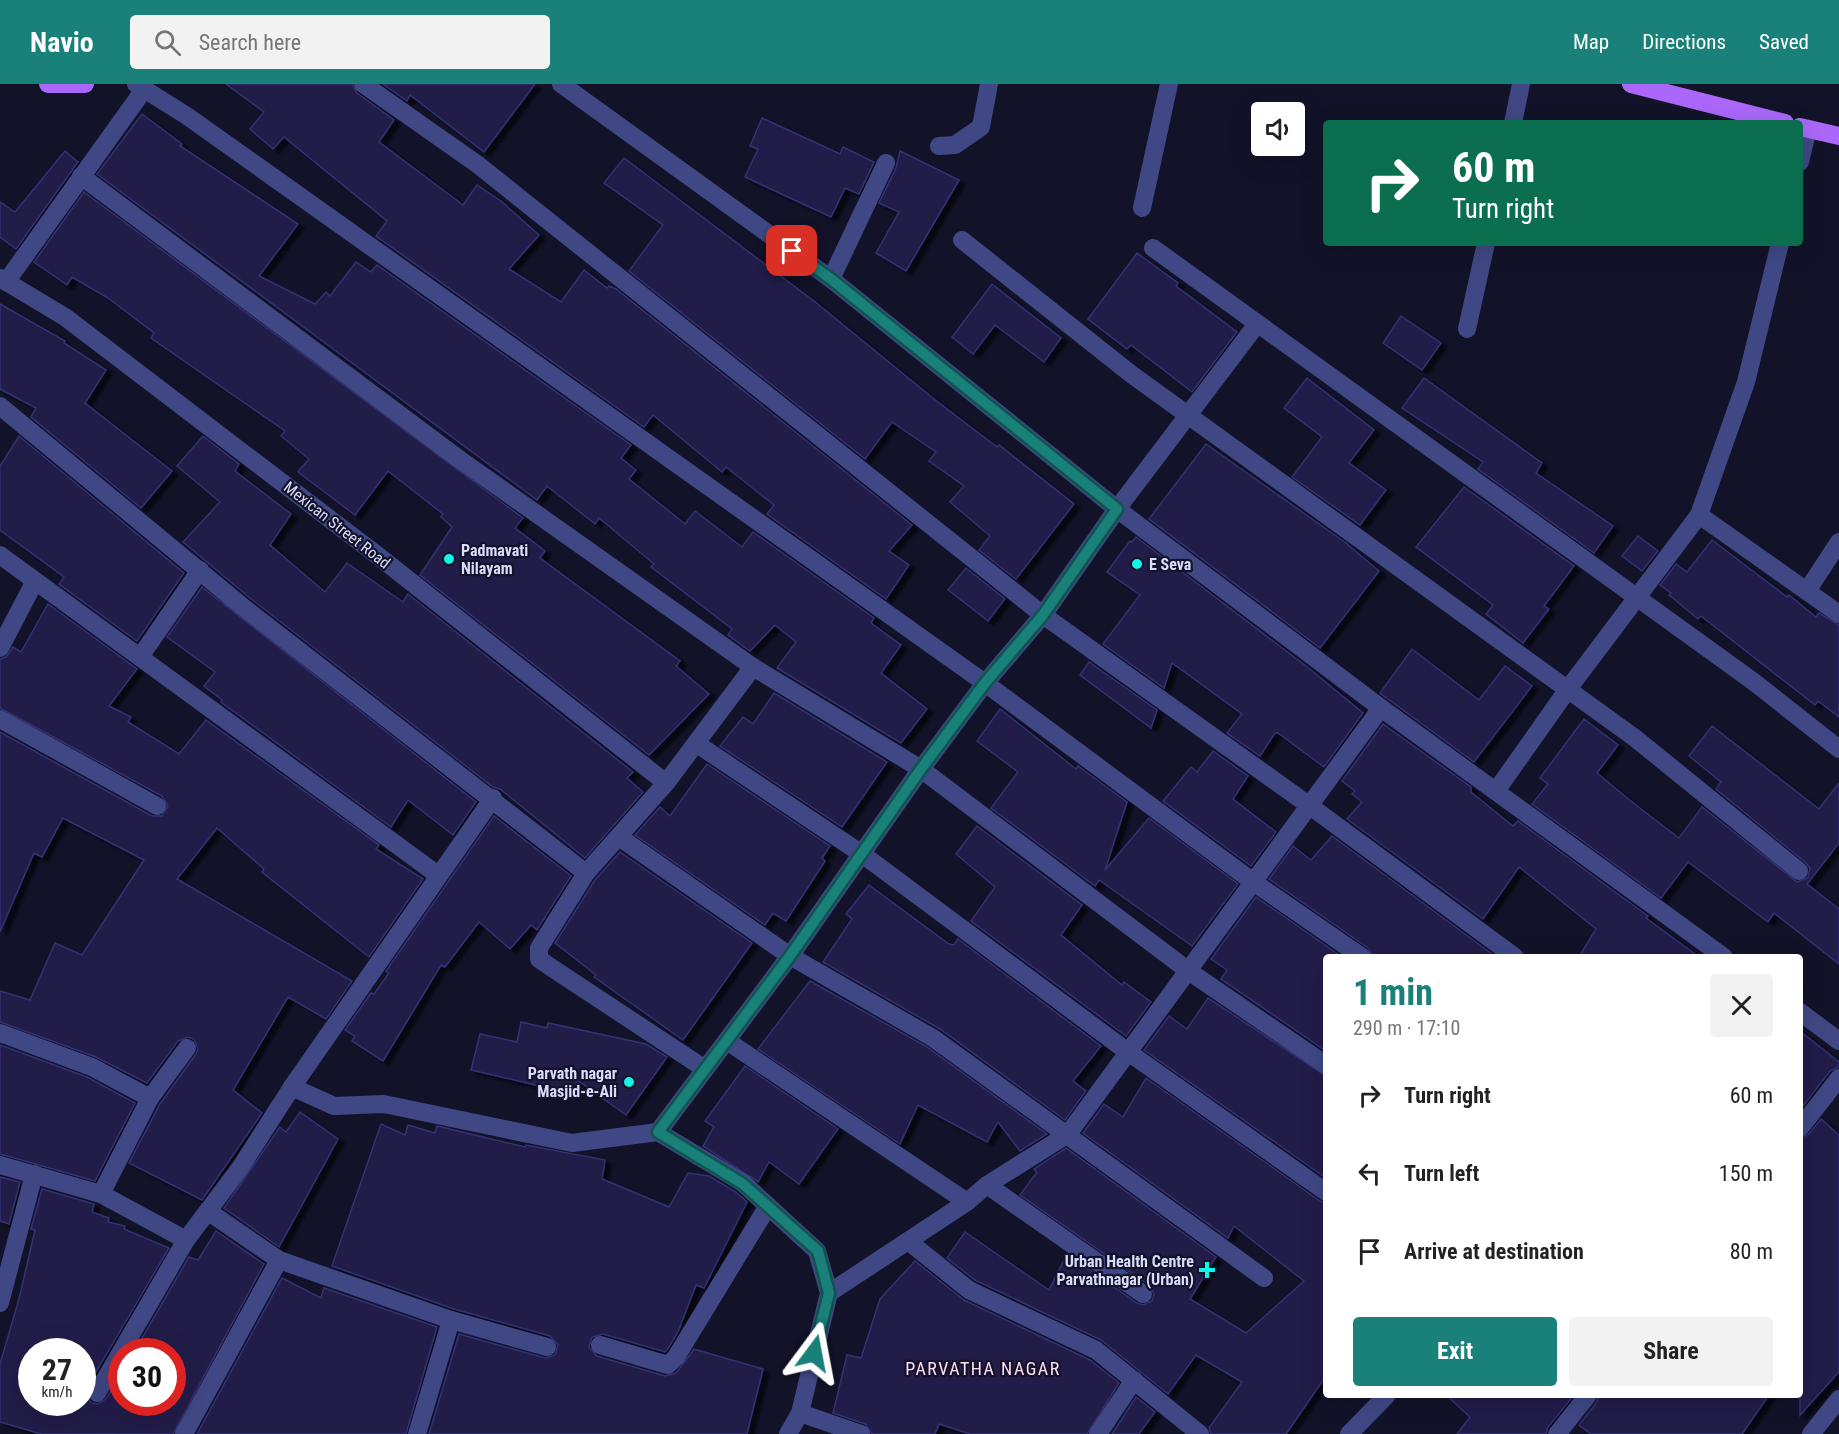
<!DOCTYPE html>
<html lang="en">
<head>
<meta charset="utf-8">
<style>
	:root { --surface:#fff; --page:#f2f2f2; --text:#222; --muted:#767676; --accent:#19817a }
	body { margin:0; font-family:"Roboto Condensed",sans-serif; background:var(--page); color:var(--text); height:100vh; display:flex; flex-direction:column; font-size:22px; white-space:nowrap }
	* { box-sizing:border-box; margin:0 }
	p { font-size:20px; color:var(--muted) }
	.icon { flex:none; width:33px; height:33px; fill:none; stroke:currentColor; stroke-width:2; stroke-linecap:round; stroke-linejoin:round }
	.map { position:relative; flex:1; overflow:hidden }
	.sheet { position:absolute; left:1323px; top:870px; width:480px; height:444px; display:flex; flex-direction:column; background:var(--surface); border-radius:6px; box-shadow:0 6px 24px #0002 }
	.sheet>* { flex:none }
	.top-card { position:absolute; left:1323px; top:36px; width:480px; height:126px; border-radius:6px; box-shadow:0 6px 24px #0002; background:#0b6e4f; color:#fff; overflow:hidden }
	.buttons { position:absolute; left:1251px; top:18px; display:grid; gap:12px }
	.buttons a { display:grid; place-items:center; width:54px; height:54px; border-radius:6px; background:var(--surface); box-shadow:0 6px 24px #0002; font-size:30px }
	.speed { position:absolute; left:18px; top:1254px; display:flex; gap:12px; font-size:30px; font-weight:700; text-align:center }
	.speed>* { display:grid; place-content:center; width:78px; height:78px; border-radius:50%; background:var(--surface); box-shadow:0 6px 24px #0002; line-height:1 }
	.speed small { font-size:15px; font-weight:400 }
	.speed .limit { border:9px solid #d22; background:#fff; color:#111 }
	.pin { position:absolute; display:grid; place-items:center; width:51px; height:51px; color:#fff; margin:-26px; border-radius:12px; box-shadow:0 3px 9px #0006 }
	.me { position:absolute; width:66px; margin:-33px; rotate:13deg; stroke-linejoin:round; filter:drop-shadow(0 0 4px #0008) }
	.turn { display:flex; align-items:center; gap:21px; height:126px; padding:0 30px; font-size:27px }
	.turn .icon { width:78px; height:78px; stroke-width:2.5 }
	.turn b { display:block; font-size:42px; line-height:51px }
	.round { display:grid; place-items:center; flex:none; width:63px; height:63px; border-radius:6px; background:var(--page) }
	.headline { display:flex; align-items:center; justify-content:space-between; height:102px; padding:0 30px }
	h1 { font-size:36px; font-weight:700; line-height:45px; color:var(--accent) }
	.cta { display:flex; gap:12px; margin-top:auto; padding:12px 30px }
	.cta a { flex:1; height:69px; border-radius:6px; background:var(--accent); color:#fff; font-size:24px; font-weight:700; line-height:69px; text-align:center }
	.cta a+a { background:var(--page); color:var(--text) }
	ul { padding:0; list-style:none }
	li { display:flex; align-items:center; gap:18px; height:78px; padding:0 30px }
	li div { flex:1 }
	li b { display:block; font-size:22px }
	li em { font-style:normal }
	header { display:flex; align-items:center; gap:36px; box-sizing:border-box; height:84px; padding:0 30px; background:var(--accent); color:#fff }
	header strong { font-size:28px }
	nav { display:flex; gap:33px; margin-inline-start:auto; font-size:21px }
	.search { width:420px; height:54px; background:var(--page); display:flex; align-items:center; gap:15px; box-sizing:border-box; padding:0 21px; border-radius:6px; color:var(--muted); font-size:22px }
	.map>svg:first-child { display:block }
</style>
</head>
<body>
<header>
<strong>Navio</strong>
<div class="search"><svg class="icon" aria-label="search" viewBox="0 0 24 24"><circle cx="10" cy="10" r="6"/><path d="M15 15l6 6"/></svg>Search here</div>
<nav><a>Map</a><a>Directions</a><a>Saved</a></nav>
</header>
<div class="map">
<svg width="1839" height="1350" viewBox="0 0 1839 1350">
	<defs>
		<filter id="shadow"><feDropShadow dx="6" dy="4" stdDeviation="1.5" flood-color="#0009"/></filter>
	</defs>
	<rect width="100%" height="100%" fill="#121229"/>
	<g fill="#201e49" stroke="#343174" stroke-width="1.5" fill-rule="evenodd" filter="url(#shadow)">
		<polygon points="226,0 352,0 357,9 394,36 379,58 463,121 477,101 501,117 539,151 509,185 561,218 584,186 607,204 609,202 616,205 912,441 889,467 909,481 886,515 767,430 774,421 726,383 722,388 653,331 644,343 376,152 387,137 284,53 273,65 250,45 264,28"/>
		<polygon points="383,0 535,0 484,68 410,11 407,17"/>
		<polygon points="142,30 182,60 180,62 298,140 259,192 315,220 326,208 330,212 356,178 371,188 377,181 631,361 621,374 636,386 629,395 685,440 695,427 742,463 753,448 874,534 871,539 901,561 881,589 927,625 901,659 777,584 796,558 775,541 750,567 728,551 732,545 651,483 654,480 599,434 595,440 547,402 537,416 97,90"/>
		<polygon points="762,34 840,70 843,63 874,78 859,110 845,104 831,133 745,93 758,65 750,62"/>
		<polygon points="65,67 78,78 16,165 0,153 0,118 15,128"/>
		<polygon points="900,67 959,96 906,187 876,169 899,128 879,119 896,84"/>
		<polygon points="624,74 814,217 934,315 997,363 999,361 1074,420 1016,495 979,466 990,452 950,418 964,402 929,377 936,368 892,338 865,375 629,187 663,141 604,99"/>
		<polygon points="84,108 523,434 515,444 545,467 540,474 680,577 676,582 709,610 649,671 420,491 452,443 441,433 443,430 388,387 355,431 298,388 309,375 281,352 285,347 151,254 154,249 108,214 72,193 67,201 34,178"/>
		<polygon points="1137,169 1178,199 1176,202 1237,248 1192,308 1131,261 1127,265 1088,235"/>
		<polygon points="992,200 1061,254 1044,278 995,241 973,270 952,253"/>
		<polygon points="0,220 65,257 64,259 106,286 85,319 172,387 141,424 31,333 36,324 0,305"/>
		<polygon points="1401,232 1441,259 1422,286 1383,259"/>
		<polygon points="1307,294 1374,346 1349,379 1386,406 1360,441 1292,393 1322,353 1284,324"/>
		<polygon points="1424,294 1542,379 1536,389 1613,442 1594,469 1478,385 1483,378 1402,324"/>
		<polygon points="19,352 184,489 137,557 59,500 64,493 0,446 0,382"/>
		<polygon points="203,352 239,380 235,387 291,430 270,461 325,508 347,479 403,518 408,510 633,688 627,694 643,708 585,774 500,705 493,703 250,514 183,458 220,418 177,382"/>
		<polygon points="1206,360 1346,459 1379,487 1320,564 1149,435"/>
		<polygon points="1464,403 1574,482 1544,522 1549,525 1523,559 1486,530 1493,521 1416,463"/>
		<polygon points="1638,452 1658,467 1642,487 1622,472"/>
		<polygon points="1136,453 1306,582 1363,629 1324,683 1278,649 1275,649 1260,672 1227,649 1242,630 1172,579 1164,604 1103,560 1140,511 1107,488 1130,457 1132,458"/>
		<polygon points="1712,456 1787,513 1789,511 1816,533 1819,529 1839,541 1839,633 1818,617 1815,621 1701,532 1698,535 1669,511 1671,509 1660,501 1676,480 1687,488"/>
		<polygon points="966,484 1005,515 988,537 948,506"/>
		<polygon points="202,503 476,718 453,751 408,716 391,743 221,618 222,616 204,602 215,588 167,553"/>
		<polygon points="48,520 137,585 109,622 131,633 128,638 179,670 206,636 379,761 376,765 423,795 369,873 262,788 264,785 217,744 177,795 352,897 326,935 288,913 233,1006 262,1029 202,1116 129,1079 160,1020 196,970 198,965 194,955 188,953 178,957 147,999 96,973 0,938 0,907 30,916 55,859 82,871 144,776 63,734 42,773 34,769 0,848 0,648 152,732 162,732 168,722 162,712 0,624 0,575 6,573 13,563 21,568"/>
		<polygon points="1412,565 1479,616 1505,582 1532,602 1474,678 1380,609"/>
		<polygon points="1089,578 1157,626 1151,644 1080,591"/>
		<polygon points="774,609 887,678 842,743 720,662 743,633 753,640"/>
		<polygon points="1000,625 1076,685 1078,682 1127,718 1105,786 1149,734 1238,800 1192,862 1099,796 1095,802 991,724 1018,688 977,657"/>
		<polygon points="1584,635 1618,661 1597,689 1632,718 1679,754 1702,723 1797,798 1808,794 1810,784 1806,779 1716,705 1721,698 1689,672 1712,642 1819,725 1839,699 1839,759 1807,800 1839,825 1839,880 1774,829 1768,838 1688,778 1661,814 1532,720 1548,700 1540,694"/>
		<polygon points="1383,640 1471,703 1471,708 1513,742 1518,737 1648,832 1646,834 1699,873 1579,873 1596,845 1519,783 1483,835 1347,735 1362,718 1352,710 1355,707 1342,697"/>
		<polygon points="1213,667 1248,692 1233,715 1276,748 1251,782 1163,717 1191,683 1197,688"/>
		<polygon points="707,680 830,762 822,774 825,777 786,837 773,829 765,841 635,751 660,723 670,732"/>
		<polygon points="494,732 571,792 537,846 531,841 510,865 479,838 445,883 441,881 383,977 352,957 355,952 345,946 371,909 374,910 389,889 386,887"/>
		<polygon points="977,742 1082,821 1061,851 1122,901 1124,898 1151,918 1126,952 971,837 995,803 956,770"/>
		<polygon points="1332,752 1496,873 1373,873 1368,864 1269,795 1293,762 1311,776"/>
		<polygon points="620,768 752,859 683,956 594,893 596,891 555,859 595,796"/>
		<polygon points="869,801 949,860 954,861 958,855 1101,962 1073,997 1086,1007 1065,1036 940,945 823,878 852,835 846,830"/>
		<polygon points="1256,813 1342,873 1326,873 1326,967 1221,895 1227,886 1211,875"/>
		<polygon points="810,897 927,963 1047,1050 1020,1067 998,1038 987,1058 918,1021 900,1060 758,965"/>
		<polygon points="1208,914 1326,992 1326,1094 1144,966 1169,932 1187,945"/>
		<polygon points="521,938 547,944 548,939 646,960 667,973 626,1031 577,996 574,1010 471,986 480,950 517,958"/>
		<polygon points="1800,947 1839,978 1839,983 1830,987 1800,1026"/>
		<polygon points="0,961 87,993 135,1019 95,1097 0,1070"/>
		<polygon points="745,982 838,1045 799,1100 769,1078 758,1098 703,1062 714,1043 705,1037"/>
		<polygon points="1146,994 1320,1117 1326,1119 1326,1292 1286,1350 1211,1350 1209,1344 1242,1298 1196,1271 1168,1310 1101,1256 975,1196 947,1174 965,1148 1049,1206 1067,1170 1137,1219 1143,1221 1152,1217 1154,1210 1149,1201 1020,1111 1037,1088 1034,1085 1066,1064 1216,1173 1190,1215 1246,1249 1304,1197 1234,1142 1228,1154 1083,1049 1104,1020 1123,1033"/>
		<polygon points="300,1028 338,1055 279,1163 224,1124 280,1043 286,1048"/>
		<polygon points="1821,1035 1839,1051 1839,1288 1800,1331 1800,1055 1808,1051"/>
		<polygon points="381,1040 405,1051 408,1041 435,1049 437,1042 525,1063 526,1061 605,1076 602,1095 669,1123 688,1089 709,1092 736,1108 747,1118 704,1204 696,1201 678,1248 667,1266 665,1268 603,1250 592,1253 589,1263 597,1272 665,1292 676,1289 694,1265 763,1285 747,1350 429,1350 459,1250 545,1274 555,1271 558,1261 550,1252 454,1225 332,1182"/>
		<polygon points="0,1093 20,1098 9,1140 0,1137"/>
		<path d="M 42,1105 L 94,1120 L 92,1128 L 109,1134 L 108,1138 L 125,1142 L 124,1145 L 169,1164 L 87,1303 L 87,1314 L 92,1319 L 98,1320 L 106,1315 L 122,1289 L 122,1318 L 172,1318 L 172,1268 L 134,1268 L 189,1173 L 198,1176 L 216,1147 L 264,1180 L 173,1350 L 41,1350 L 0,1338 L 0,1280 L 19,1215 L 35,1146 L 31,1145 ZM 32,1268 L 82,1268 L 82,1318 L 32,1318 Z"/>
		<polygon points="915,1177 964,1216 1090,1276 1119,1299 1087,1350 970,1350 939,1340 935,1350 872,1350 865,1340 833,1329 847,1271 861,1274 880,1215"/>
		<polygon points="282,1194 321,1214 324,1204 437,1243 406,1350 197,1350"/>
		<polygon points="1446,1311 1574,1311 1548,1343 1546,1350 1457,1350 1470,1333"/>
		<polygon points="1599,1311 1769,1311 1742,1350 1591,1350 1579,1341 1597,1318"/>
		<polygon points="1136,1313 1155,1328 1139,1350 1112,1350"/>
	</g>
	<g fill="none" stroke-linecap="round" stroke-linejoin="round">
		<g stroke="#3f4885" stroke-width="18">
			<polyline points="136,0 187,32 985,599 1252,797 1362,873"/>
			<polyline points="363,0 477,80 1043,531 1310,722 1515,873"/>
			<polyline points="561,0 831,195 1117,425 1381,624 1724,873"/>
			<polyline points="1513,39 1521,0"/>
			<polyline points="939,62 955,61 981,43 989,0"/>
			<polyline points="1800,78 1808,45"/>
			<polyline points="81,92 459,375 753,583 921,685 1190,888 1326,981"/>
			<polyline points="1142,124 1169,0"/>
			<polyline points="962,156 1131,290 1635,654 1799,787"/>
			<polyline points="1153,164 1754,598 1839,665"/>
			<polyline points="0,194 65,233 377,471 666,699"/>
			<polyline points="831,195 886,79"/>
			<polyline points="6,198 143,7"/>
			<polyline points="1467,245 1486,159"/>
			<polyline points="0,322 243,523 586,789"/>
			<polyline points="1699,431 1746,298 1780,159"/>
			<polyline points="0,471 438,791"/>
			<polyline points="1807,507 1839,458"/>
			<polyline points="0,564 35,497"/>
			<polyline points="140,573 200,486"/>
			<polyline points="0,635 157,722"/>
			<polyline points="697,660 862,770 1128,968 1326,1108"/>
			<polyline points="1496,707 1568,605 1699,431 1839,530"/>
			<polyline points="619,753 790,872 933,954 1264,1194"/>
			<polyline points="1800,928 1839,957"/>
			<polyline points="0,949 92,983 150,1014"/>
			<polyline points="727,957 967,1118"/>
			<polyline points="705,985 552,884 539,875 539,864 586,789 666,699 753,583"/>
			<polyline points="292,1003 334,1022 384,1020 572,1059 658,1048"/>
			<polyline points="1800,1044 1839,994"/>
			<polyline points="0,1081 101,1110 186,1156"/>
			<polyline points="987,1101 1143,1210"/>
			<polyline points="101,1110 150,1014 187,964"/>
			<polyline points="209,1128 279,1176 451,1236 547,1263"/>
			<polyline points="908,1157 969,1206 1096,1266 1200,1350"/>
			<polyline points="829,1209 967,1118 987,1101 1068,1050 1381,624"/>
			<polyline points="0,1219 34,1090"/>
			<polyline points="600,1261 668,1281 676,1273 768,1122"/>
			<polyline points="97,1309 186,1156 240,1084 292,1003 493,714"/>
			<polyline points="800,1329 861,1350"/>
			<polyline points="184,1350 279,1176"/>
			<polyline points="417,1350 451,1236"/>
			<polyline points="788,1350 800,1329 829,1209 817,1167 743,1099 658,1048 790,872 921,685 985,599 1043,531 1117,425 1257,240"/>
			<polyline points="1098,1350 1134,1296"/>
			<polyline points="1349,1350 1387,1311"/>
			<polyline points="1557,1350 1588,1311"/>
			<polyline points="1811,1350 1839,1315"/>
		</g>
		<g stroke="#aa67f9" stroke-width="18">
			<polyline points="48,0 85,0"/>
			<polyline points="1631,0 1785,39"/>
			<polyline points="1800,43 1839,52"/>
		</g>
	</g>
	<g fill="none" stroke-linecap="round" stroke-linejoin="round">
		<g stroke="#10544f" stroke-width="15">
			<polyline id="route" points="792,167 831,195 1117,425 1043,531 985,599 921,685 790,872 658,1048 743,1100 818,1167 829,1209 814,1269"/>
		</g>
		<use href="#route" stroke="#19817a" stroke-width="10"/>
	</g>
	<g fill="#0ff5e6" stroke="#121229" stroke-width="2">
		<circle cx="449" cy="475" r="6"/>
		<circle cx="1137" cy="480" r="6"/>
		<circle cx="629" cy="998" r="6"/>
		<path d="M1204 1177h6v6h6v6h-6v6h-6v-6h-6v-6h6z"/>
	</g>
	<g text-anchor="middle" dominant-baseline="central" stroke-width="4.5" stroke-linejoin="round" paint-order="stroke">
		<g font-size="16" fill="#dbdcfd" stroke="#121229">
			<text transform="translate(337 441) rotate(38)">Mexican Street Road</text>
		</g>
		<g font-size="16" font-weight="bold" fill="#dbdcfd" stroke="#121229" text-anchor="start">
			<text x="461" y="466">Padmavati<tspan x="461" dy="18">Nilayam</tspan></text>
			<text x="1149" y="480">E Seva</text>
			<text x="617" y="989" text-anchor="end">Parvath nagar<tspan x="617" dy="18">Masjid-e-Ali</tspan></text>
			<text x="1194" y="1177" text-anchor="end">Urban Health Centre<tspan x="1194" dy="18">Parvathnagar (Urban)</tspan></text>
		</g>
		<g font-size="18" letter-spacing="1.5" fill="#feddf7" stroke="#121229">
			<text x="983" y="1284">PARVATHA NAGAR</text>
		</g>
	</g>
</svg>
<div class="buttons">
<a><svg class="icon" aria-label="sound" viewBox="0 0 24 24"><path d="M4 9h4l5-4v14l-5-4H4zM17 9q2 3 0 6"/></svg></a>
</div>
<div class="speed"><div>27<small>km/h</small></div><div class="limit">30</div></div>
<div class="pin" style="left:792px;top:167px;background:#d93025"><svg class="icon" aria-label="arrive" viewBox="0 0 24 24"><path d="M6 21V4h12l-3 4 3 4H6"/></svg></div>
<svg class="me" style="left:814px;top:1269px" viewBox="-20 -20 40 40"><path d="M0-17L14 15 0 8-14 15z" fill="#19817a" stroke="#fff" stroke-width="4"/></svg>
<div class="top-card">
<div class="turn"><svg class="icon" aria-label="right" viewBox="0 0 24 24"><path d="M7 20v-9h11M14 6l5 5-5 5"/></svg><div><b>60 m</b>Turn right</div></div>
</div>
<section class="sheet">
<div class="headline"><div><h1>1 min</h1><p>290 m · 17:10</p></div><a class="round"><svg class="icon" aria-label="close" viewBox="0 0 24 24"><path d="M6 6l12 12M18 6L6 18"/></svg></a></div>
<ul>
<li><svg class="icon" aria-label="right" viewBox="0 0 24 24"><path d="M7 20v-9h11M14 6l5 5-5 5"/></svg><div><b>Turn right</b></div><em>60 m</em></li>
<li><svg class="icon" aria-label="left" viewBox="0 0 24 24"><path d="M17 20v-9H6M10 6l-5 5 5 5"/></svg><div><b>Turn left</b></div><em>150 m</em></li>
<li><svg class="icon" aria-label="arrive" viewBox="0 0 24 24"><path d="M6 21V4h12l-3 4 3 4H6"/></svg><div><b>Arrive at destination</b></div><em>80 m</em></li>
</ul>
<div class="cta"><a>Exit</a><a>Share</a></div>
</section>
</div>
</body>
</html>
